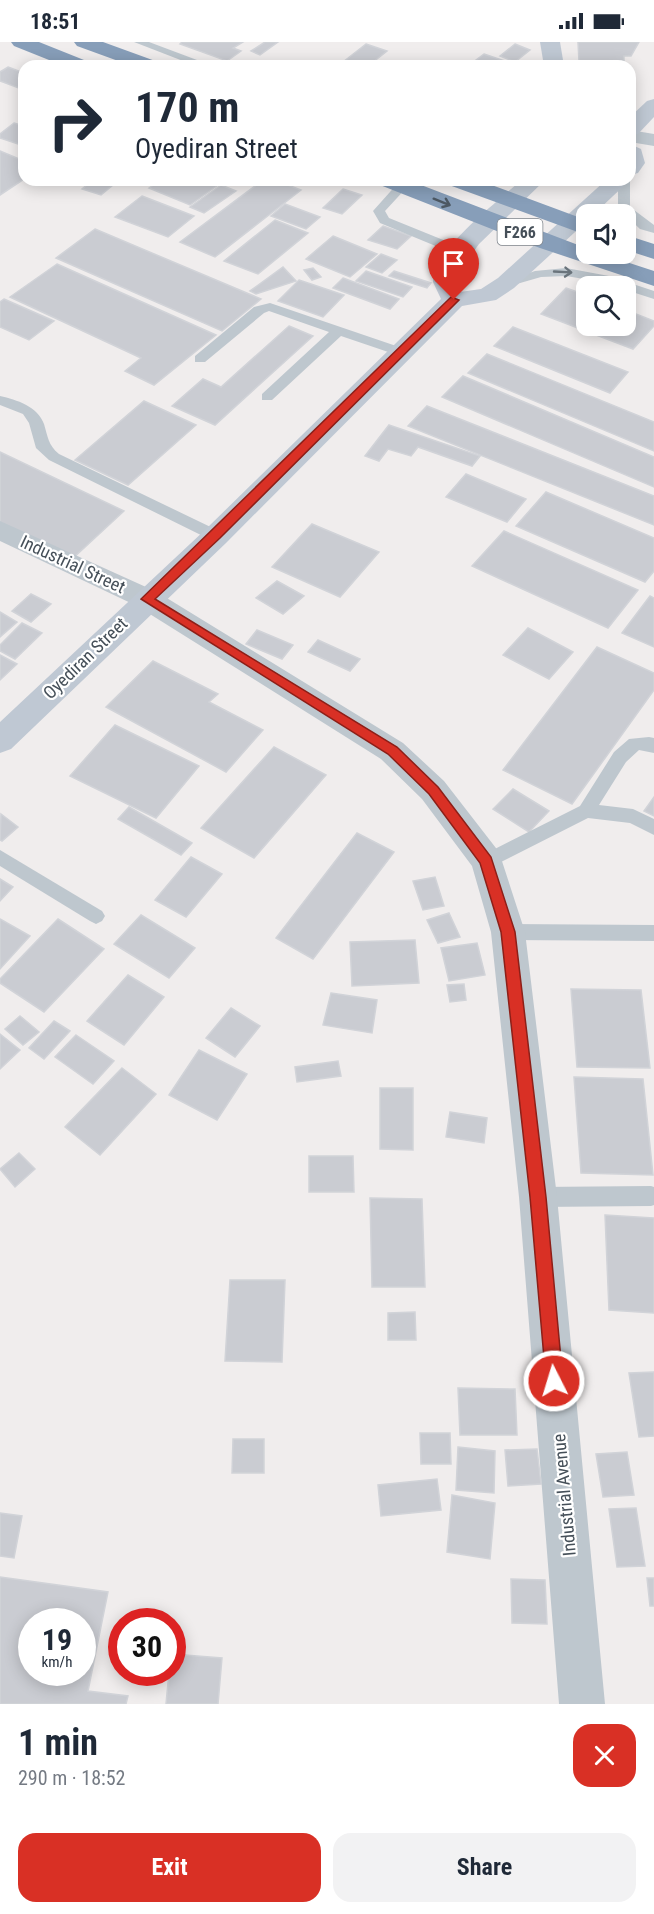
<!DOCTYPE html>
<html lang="en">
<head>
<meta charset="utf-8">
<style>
	:root { --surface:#fff; --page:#f2f2f3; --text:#1f2937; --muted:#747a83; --accent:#d93025 }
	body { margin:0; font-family:"Roboto Condensed",sans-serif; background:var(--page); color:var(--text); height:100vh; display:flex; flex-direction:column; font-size:22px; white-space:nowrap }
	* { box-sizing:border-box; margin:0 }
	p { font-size:20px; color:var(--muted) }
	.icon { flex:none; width:33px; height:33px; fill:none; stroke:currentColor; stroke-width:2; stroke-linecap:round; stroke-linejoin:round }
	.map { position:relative; height:1662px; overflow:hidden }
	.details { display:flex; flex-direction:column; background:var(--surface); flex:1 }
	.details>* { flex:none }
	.banner { position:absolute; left:18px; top:18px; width:618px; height:126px; border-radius:18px; box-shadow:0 3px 15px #0003; background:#fff; color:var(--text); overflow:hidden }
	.fabs { position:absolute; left:576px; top:162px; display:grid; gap:12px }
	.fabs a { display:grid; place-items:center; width:60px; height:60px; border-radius:12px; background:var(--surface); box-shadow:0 3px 15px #0003; font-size:30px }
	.speed { position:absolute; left:18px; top:1566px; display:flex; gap:12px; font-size:30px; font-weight:700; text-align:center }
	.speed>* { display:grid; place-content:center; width:78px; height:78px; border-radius:50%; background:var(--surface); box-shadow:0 3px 15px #0003; line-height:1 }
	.speed small { font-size:15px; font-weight:400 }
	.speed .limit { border:9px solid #d22; background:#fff; color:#111 }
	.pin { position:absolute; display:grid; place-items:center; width:51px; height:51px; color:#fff; margin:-62px -26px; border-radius:50% 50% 50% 0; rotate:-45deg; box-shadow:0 0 6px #0007 }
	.pin .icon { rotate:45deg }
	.me { position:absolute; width:66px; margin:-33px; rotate:355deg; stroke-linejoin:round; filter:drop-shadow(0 0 4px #0008) }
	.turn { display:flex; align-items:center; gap:21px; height:126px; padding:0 18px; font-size:27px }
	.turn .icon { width:78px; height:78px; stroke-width:2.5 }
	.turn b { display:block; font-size:42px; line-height:51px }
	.round { display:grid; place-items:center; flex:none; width:63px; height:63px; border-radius:18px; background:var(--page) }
	.summary { display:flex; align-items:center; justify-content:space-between; height:102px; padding:0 18px }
	h1 { font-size:36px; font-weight:700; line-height:45px }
	.action { display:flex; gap:12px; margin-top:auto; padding:12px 18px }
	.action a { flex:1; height:69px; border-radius:18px; background:var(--accent); color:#fff; font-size:24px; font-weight:700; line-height:69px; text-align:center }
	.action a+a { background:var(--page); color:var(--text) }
	.status { display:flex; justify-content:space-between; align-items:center; height:42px; padding:0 30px; background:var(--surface); direction:ltr }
	.status svg { height:16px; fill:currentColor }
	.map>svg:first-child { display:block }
</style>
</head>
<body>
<div class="status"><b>18:51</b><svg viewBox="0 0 49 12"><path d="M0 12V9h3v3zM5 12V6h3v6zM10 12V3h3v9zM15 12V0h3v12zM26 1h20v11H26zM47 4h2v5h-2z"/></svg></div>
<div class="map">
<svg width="654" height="1662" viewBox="0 0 654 1662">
	<rect width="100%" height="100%" fill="#f0eded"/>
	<g fill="#caccd2" stroke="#d1d3d8" stroke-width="1.5" fill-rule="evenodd">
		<polygon points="182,0 243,0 233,6 241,9 227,19 180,2"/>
		<polygon points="265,0 278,0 260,13 251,9"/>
		<polygon points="578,0 639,0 631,14 624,14 624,20 579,19"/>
		<polygon points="366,2 387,9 368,24 338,24"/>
		<polygon points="515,2 530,8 515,20 500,14"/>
		<polygon points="484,12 520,24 468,24"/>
		<polygon points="8,25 24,31 24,48 0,39 0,30"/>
		<polygon points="14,81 24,84 24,104 0,96 0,92"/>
		<polygon points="0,109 24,119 24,137 0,153"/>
		<polygon points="93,138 119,138 101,153 82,147"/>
		<polygon points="161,138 225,138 190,163 149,146"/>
		<polygon points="263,138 275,138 301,148 215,215 180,200"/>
		<polygon points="221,143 236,149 204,171 190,165"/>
		<polygon points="343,147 362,153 342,172 323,166"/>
		<polygon points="142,154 194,174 168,195 115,175"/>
		<polygon points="285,162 320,175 306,187 271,174"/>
		<polygon points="275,178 308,191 258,232 224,219"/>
		<polygon points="383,184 411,194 397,207 368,198"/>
		<polygon points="95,187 261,257 222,289 56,216"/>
		<polygon points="333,194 377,212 350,235 306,217"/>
		<polygon points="381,212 397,218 382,231 366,225"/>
		<polygon points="57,222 216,293 154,343 125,329 141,316 10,255"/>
		<polygon points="283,225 296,239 256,252 250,249"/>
		<polygon points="313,226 321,235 312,238 304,228"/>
		<polygon points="366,229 412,245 403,255 356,239"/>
		<polygon points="394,229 431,241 427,246 389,234"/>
		<polygon points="343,236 399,257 390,267 333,246"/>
		<polygon points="299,238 344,253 323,275 278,259"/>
		<polygon points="566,246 586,253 586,284 626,284 626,268 654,279 654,284 633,307 541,272"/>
		<polygon points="4,257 54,279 29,298 0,285 0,260"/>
		<polygon points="289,284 313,294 215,383 172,364 203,337 221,345"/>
		<polygon points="513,285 628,330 610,351 494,304"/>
		<polygon points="487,312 654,380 654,409 468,331"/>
		<polygon points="463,334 654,415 654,445 442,355"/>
		<polygon points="144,359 196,383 128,443 75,418"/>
		<polygon points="427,364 654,454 654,483 408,384"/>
		<polygon points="389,383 480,414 472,424 418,405 411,414 388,407 379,419 365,414"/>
		<polygon points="0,410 124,469 72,517 0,481"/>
		<polygon points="466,432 526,457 507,480 446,455"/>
		<polygon points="546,450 654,496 654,529 645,540 516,484"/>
		<polygon points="312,482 379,510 340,555 272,525"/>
		<polygon points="504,489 638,548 608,586 472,524"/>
		<polygon points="277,539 304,554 283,572 256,556"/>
		<polygon points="31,552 51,562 31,580 12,569"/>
		<polygon points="650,554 654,556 654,605 622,591"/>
		<polygon points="0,570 17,580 0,595"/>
		<polygon points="22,581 42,591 15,617 0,609 0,603"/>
		<polygon points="528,586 573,610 549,637 503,613"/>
		<polygon points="257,588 293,603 282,617 246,602"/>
		<polygon points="318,598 360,617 350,629 308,610"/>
		<polygon points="597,605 654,631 654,648 572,762 503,728"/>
		<polygon points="0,613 17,622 0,638"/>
		<polygon points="153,619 218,652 209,660 263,688 226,730 106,665"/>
		<polygon points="115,683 199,724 156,776 70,734"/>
		<polygon points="274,705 326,733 254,816 201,786"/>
		<polygon points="513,747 549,769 529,790 493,767"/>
		<polygon points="654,755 654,774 644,769"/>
		<polygon points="129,765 192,801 181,813 118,777"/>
		<polygon points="1,772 18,785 2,799 0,798"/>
		<polygon points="357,791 394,810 313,917 276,896"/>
		<polygon points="191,815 222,832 186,875 155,858"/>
		<polygon points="435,835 444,864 423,868 413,839"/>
		<polygon points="0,837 13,845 0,859"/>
		<polygon points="449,871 460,895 438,901 427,878"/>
		<polygon points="141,873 195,906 169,936 114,902"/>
		<polygon points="0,877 30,894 0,927"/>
		<polygon points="58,877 104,907 44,970 0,941 0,937"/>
		<polygon points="415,898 419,941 352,944 350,900"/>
		<polygon points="477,901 485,933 449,939 441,906"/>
		<polygon points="128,933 164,955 124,1003 87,979"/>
		<polygon points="464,942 466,958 450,960 447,943"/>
		<polygon points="571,947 641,948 650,1026 577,1025"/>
		<polygon points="331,951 377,958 372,991 323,983"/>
		<polygon points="231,966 260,984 235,1015 206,996"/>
		<polygon points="20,974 39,990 23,1003 5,987"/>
		<polygon points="54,979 70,989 44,1017 29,1006"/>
		<polygon points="0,992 20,1008 0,1027"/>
		<polygon points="76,993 114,1019 93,1042 55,1015"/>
		<polygon points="199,1008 247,1032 217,1078 169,1053"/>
		<polygon points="338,1019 341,1034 297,1040 295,1025"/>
		<polygon points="122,1026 156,1052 100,1113 65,1085"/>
		<polygon points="574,1035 643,1037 653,1133 581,1131"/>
		<polygon points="380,1046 413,1046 413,1108 380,1107"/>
		<polygon points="450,1070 487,1076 484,1101 446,1095"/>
		<polygon points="19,1111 35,1127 15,1145 0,1127"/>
		<polygon points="309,1114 353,1114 354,1150 309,1150"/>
		<polygon points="370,1156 422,1157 425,1245 372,1245"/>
		<polygon points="605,1173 654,1176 654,1271 609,1268"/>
		<polygon points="230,1238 285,1238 282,1320 225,1319"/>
		<polygon points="415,1270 416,1298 388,1298 388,1271"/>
		<polygon points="654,1330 654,1394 639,1395 629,1331"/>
		<polygon points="458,1346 515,1347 517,1393 460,1393"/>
		<polygon points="420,1391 450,1391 451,1422 421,1422"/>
		<polygon points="233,1397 264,1397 264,1431 232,1431"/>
		<polygon points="458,1405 495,1409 494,1451 456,1448"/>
		<polygon points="537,1407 541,1442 508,1444 505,1408"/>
		<polygon points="627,1410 634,1453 603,1455 596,1412"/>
		<polygon points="437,1437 441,1468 381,1474 378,1443"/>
		<polygon points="452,1453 495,1461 490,1517 447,1510"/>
		<polygon points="636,1466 645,1524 617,1525 609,1467"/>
		<polygon points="0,1471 22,1474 14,1516 0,1514"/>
		<path d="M 0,1535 L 108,1550 L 88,1649 L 128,1654 L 126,1662 L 0,1662 ZM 32,1580 L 82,1580 L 82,1630 L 32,1630 Z"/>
		<polygon points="647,1536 654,1536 654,1564 650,1564"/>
		<polygon points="511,1537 545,1538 547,1582 512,1581"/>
		<polygon points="172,1612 222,1616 218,1662 166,1662 169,1630 172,1630"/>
	</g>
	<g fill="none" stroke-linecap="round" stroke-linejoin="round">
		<g fill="#bec7ce" fill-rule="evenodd">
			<polygon points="134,0 149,0 213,24 196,24"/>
			<polygon points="618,138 630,138 630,165 654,183 654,191 640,187 618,166"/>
			<polygon points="402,140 408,144 385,169 389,176 463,206 463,212 455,212 380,181 373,169 398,141"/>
			<polygon points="566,226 609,234 654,249 654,257 626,248 626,244 566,234 541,235 506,245 500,241 535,229"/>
			<polygon points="270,261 405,307 407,310 400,314 341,294 272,358 262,358 262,352 329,290 269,269 264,271 205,320 195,320 195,314 254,265"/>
			<path d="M 0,354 C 17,358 37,364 44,382 C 48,395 48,403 59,412 L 221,490 L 224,494 L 221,498 L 211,498 L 49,418 L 36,406 L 29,381 L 23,372 L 0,363 Z"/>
			<polygon points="649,695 654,696 654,711 639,708 626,720 599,763 633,767 654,777 654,793 630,781 588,776 493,824 487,826 481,824 478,819 481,814 580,764 614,710 629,697"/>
			<polygon points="0,808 102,869 105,874 102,879 96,882 90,879 0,824"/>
			<polygon points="508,882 654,883 654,899 508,898 501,896 499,890 501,884"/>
			<polygon points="651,1144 654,1145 654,1163 651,1164 538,1165 531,1162 528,1155 531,1148 538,1145"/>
		</g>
		<g fill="#bec7ce" fill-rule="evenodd">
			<polygon points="630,88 654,92 654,104 630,100"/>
			<polygon points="0,479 157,550 403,701 444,739 499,810 525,890 557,1155 605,1662 559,1662 519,1155 491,890 472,824 422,757 381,717 137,564 0,499"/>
		</g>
		<g fill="#bfc8d3" fill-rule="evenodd">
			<polygon points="540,0 560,0 564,24 544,24"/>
			<polygon points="654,57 654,75 638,92 630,93 630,75 647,59"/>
			<polygon points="630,102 641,107 645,121 638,131 630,133"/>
			<path d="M 521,138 L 545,138 L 479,202 L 457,233 L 460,250 L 481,247 L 498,236 L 606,138 L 630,138 L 594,172 L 586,172 L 586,180 L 514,246 L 496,258 L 462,264 L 226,501 L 11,707 L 0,711 L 0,680 L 206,487 L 441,257 L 433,240 C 433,207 498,160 521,138 Z"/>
		</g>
		<g fill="#879eb9" fill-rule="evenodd">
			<polygon points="11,0 39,0 89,20 92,24 64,24 14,4"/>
			<polygon points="74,0 103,0 158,20 161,24 132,24 77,4"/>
			<polygon points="377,138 408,138 586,206 586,212 602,212 654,229 654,244 540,206 380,143"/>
			<polygon points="446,138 478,138 586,178 586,193 449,143"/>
			<polygon points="626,193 654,202 654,217 626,208"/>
		</g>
	</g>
	<defs><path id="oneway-shaft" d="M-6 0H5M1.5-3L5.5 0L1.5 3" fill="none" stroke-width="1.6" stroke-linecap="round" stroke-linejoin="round" transform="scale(1.5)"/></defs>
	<use stroke="#4c5863" href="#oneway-shaft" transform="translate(442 160) rotate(22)"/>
	<use stroke="#6a747c" href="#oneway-shaft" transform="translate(563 230) rotate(3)"/>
	<polygon fill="#d93025" stroke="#8d1f18" stroke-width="1.5" points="451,255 459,258 220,496 155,557 397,705 438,745 491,815 515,890 546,1155 563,1339 560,1345 554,1348 548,1345 546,1339 530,1155 501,890 480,821 429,752 388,712 141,557"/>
	<g text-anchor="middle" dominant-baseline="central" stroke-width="4.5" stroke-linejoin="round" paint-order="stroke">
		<rect fill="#fff" stroke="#7e848b" stroke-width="1.5" x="497.5" y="177" width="45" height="26" rx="4.5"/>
		<g font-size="16" font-weight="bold" fill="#465059">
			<text x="520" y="190">F266</text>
		</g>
		<g font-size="18" fill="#465059" stroke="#fff">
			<text transform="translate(73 522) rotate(25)">Industrial Street</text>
			<text transform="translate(85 616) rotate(-44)">Oyediran Street</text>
			<text transform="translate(564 1453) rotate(-95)">Industrial Avenue</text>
		</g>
	</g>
</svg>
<div class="fabs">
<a><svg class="icon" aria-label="sound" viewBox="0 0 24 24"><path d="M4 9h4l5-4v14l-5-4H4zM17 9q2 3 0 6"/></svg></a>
<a><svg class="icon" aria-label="search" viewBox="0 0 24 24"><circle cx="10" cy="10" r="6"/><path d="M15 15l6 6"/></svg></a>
</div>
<div class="speed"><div>19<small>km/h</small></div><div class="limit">30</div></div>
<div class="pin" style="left:454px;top:258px;background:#d93025"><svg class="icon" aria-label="arrive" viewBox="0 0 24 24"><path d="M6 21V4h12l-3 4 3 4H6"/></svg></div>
<svg class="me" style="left:554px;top:1339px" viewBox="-20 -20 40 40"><circle r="17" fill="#d93025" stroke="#fff" stroke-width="3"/><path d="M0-11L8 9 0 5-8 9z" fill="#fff"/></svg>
<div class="banner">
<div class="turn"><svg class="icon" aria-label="right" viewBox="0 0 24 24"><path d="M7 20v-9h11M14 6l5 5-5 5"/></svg><div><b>170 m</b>Oyediran Street</div></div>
</div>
</div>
<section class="details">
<div class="summary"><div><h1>1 min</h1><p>290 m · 18:52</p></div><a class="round" style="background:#d93025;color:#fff"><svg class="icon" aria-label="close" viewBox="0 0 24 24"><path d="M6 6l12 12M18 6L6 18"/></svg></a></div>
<div class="action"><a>Exit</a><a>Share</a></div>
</section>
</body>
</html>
